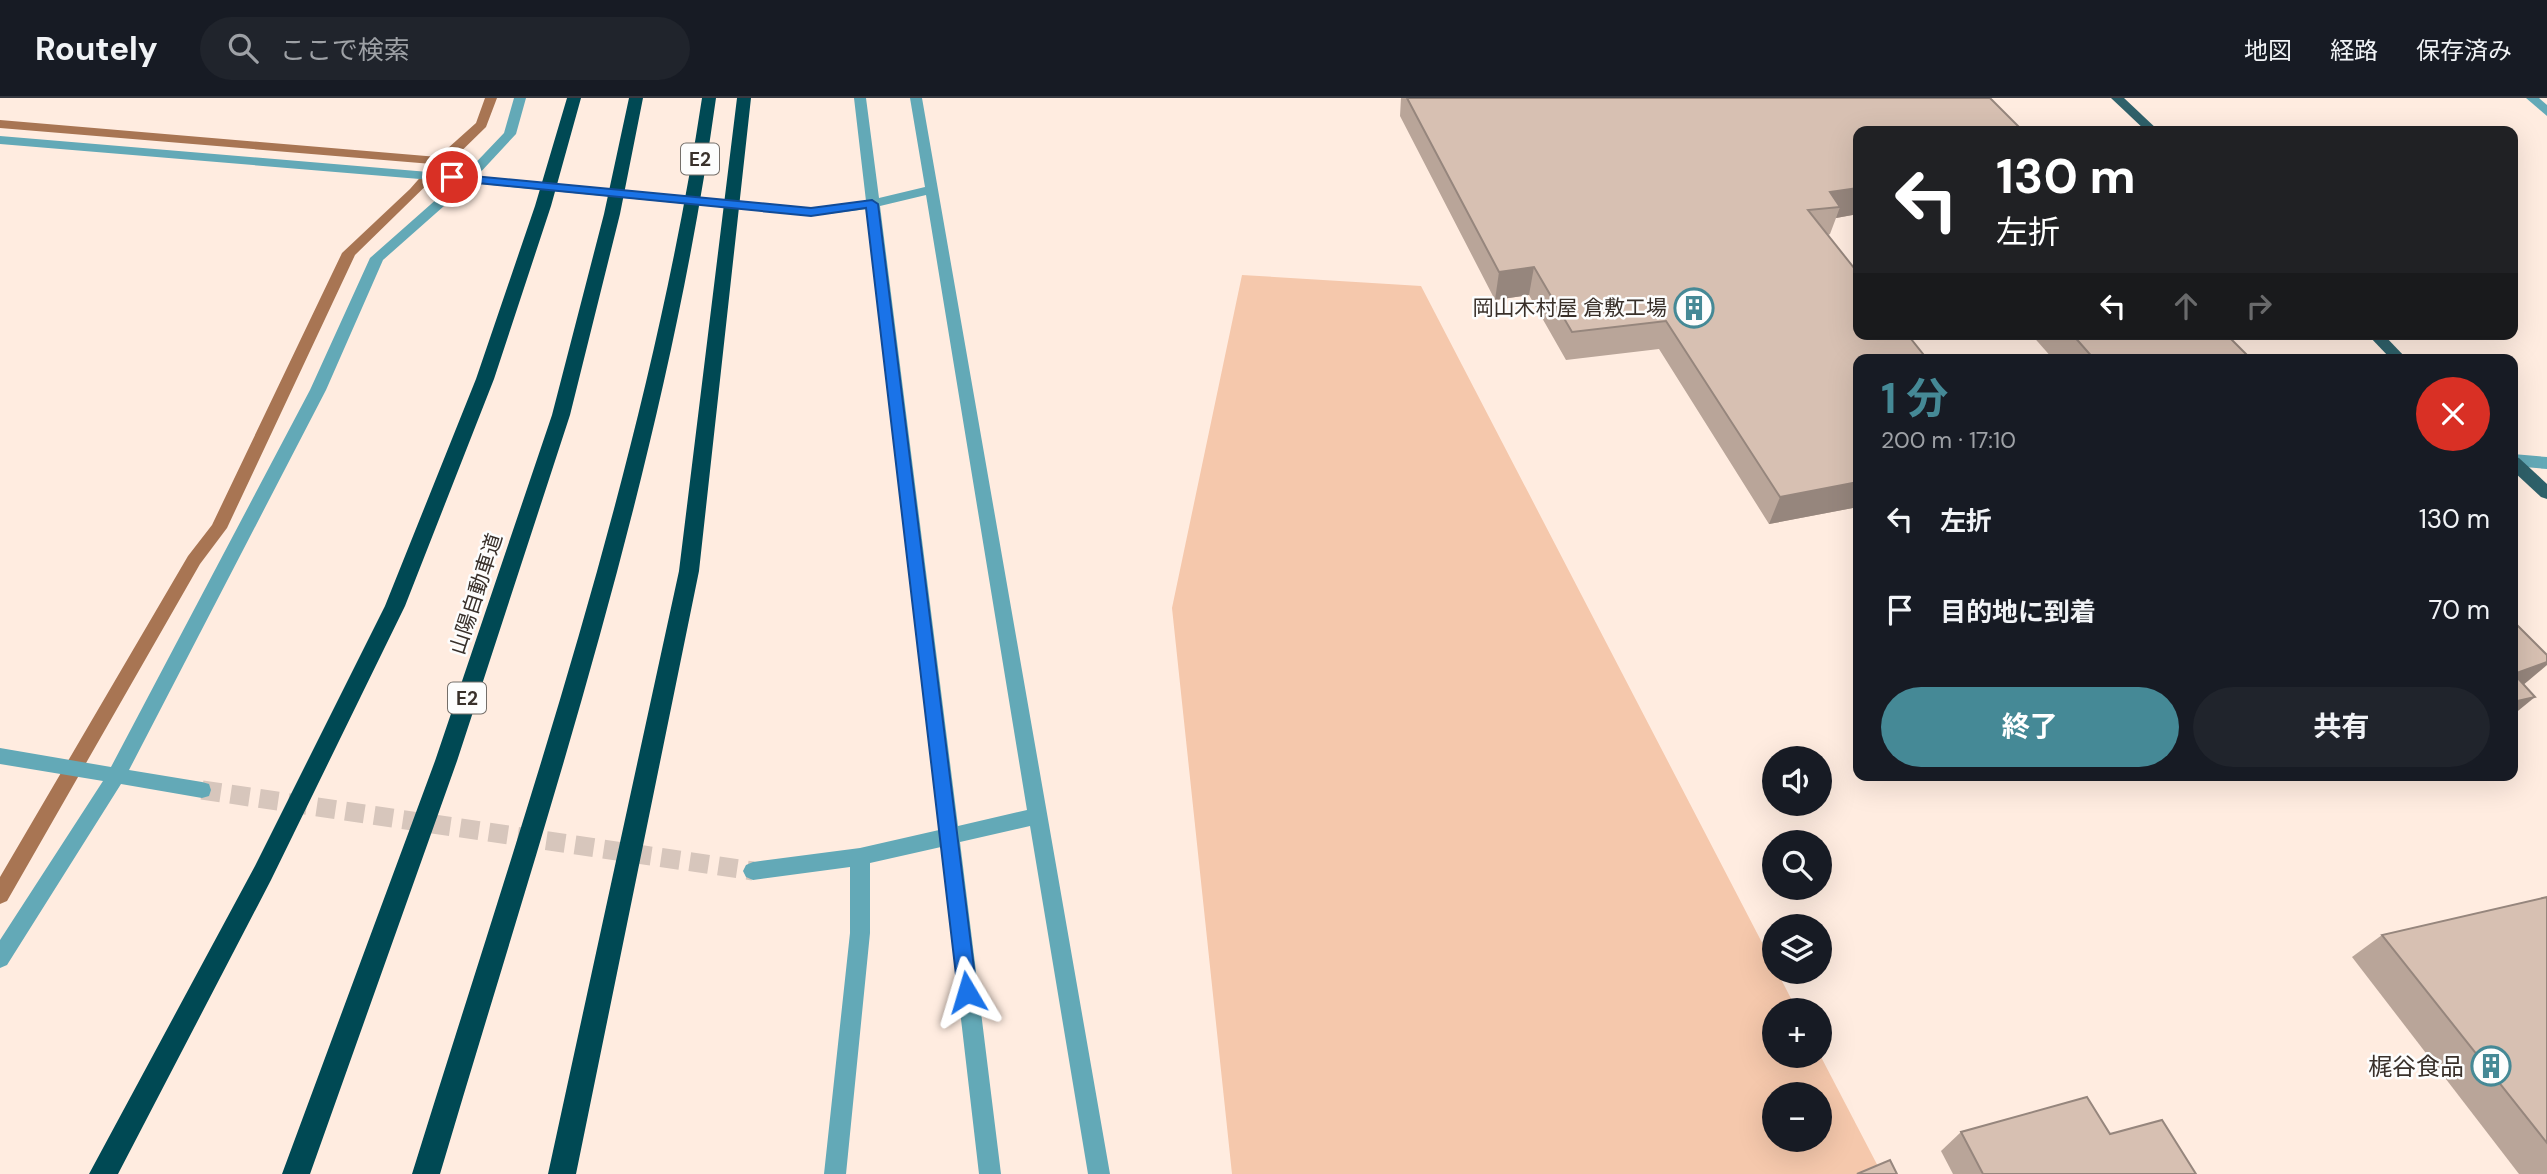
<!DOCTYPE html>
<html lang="ja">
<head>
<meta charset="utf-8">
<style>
	:root { --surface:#171b24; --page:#20242c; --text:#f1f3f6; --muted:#9ea1a6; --line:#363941; --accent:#458996 }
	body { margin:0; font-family:"DM Sans","Noto Sans JP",sans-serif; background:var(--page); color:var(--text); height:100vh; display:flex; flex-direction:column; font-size:26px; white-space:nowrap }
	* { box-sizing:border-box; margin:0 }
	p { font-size:23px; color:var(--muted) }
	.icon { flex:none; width:38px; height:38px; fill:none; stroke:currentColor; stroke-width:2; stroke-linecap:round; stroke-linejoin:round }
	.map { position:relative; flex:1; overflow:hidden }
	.sheet { position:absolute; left:1853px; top:256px; width:665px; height:427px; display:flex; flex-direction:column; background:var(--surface); border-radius:14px; box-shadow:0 7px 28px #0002 }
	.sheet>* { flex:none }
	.banner { position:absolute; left:1853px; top:28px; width:665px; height:214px; border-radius:14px; box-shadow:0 7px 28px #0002; background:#202124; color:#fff; overflow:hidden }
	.fabs { position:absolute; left:1762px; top:648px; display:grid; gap:14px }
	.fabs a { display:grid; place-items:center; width:70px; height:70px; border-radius:50%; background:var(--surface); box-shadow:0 7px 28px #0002; font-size:35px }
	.pin { position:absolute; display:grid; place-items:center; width:60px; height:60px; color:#fff; margin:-30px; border:4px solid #fff; border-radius:50%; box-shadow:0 2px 7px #0007 }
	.me { position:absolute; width:77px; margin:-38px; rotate:353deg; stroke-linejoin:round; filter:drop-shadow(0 0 5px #0008) }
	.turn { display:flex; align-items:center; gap:24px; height:147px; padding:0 28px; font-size:32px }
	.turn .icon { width:91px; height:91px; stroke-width:2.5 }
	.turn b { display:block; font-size:49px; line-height:60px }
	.lanes { display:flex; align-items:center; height:66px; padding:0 28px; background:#0003; justify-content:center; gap:35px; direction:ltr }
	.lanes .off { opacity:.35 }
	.round { display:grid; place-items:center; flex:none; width:74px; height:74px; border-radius:37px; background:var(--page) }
	.head { display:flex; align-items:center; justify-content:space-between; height:119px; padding:0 28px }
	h1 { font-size:42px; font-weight:700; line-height:52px; color:var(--accent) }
	.cta { display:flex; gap:14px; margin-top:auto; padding:14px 28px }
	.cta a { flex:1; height:80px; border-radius:42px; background:var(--accent); color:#fff; font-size:28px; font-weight:700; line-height:80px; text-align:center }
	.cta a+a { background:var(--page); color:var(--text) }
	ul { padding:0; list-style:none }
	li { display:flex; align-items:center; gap:21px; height:91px; padding:0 28px }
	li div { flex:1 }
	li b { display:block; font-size:26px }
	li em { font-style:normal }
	header { display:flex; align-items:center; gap:42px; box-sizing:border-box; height:98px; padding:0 35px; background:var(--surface); border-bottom:2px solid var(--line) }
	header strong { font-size:33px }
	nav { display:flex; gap:38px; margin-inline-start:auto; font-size:24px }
	.search { width:490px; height:63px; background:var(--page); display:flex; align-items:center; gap:18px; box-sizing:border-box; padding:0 24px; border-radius:38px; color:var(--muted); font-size:26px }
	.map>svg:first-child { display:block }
</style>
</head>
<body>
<header>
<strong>Routely</strong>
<div class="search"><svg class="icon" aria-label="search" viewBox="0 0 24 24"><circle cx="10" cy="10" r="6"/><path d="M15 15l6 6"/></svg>ここで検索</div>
<nav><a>地図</a><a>経路</a><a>保存済み</a></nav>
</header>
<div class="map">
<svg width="2547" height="1076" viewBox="0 0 2547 1076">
	<rect width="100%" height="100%" fill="#ffece0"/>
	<path fill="#f5c8ac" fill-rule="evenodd" d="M 1242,177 L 1421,188 L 1797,912 L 1774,912 L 1774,957 L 1820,957 L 1882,1076 L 1232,1076 L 1172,510 ZM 1774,996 L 1820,996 L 1820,1041 L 1774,1041 Z"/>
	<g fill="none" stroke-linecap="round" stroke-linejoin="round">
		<polygon fill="#a87553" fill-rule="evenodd" points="485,0 497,0 486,29 355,157 227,430 200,466 7,803 0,806 0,779 188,458 212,427 342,155 410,91 432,66 0,30 0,22 438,59 476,25"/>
		<polyline stroke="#d7c6bc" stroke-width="19" stroke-dasharray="19 10" stroke-linecap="butt" points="202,692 753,773"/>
		<g fill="#63a9b7" fill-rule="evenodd">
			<path d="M 514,0 L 526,0 L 516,36 L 477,78 L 811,110 L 866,103 L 854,0 L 866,0 L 879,100 L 925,89 L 910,0 L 922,0 L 1110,1076 L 1088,1076 L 1030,728 L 960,744 L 1001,1076 L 979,1076 L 941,749 L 870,765 L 870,835 L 846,1076 L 824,1076 L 850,835 L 850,769 L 753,782 L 746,779 L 743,773 L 746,767 L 753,764 L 860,750 L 939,732 L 867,111 L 811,118 L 470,85 L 383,162 L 326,292 L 129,672 L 202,684 L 209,686 L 211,692 L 209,698 L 202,700 L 121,686 L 7,867 L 0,870 L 0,842 L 103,683 L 0,666 L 0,650 L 111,669 L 310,292 L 370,160 L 456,84 L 0,46 L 0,38 L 464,77 L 504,35 ZM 926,97 L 1027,712 L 958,728 L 880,108 Z"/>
			<polygon points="2526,0 2539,0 2547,7 2547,18"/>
			<polygon points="2513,356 2547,359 2547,371 2513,368"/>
		</g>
		<g fill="#2f616a" fill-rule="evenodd">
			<polygon points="2111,0 2124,0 2159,33 2146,33"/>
			<polygon points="2367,236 2383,236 2407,261 2391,261"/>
			<polygon points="2513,358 2519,360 2547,386 2547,401 2541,399 2513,373"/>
		</g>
		<g fill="#004954" fill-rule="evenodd">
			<polygon points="567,0 581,0 551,108 494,281 405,508 271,782 118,1076 89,1076 255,768 385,508 476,281 535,108"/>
			<polygon points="629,0 643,0 620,116 570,317 457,663 310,1076 282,1076 435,663 552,317 604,116"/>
			<path d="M 702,0 L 716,0 C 665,368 545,721 440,1076 L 412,1076 C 522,721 646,368 702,0 Z"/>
			<polygon points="737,0 751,0 699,473 576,1076 548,1076 679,473"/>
		</g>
	</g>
	<g fill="#b9a599">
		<polygon points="1401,0 1990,0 1858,33 1858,116 1836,120 1830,136 1828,137 1858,261 1858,409 1769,426 1659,251 1566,262 1529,197 1495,202 1400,18"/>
		<polygon points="2031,236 2226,236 2251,261 2053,261"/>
		<polygon points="2547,799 2547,1076 2519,1076 2352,859 2382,837"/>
		<polygon points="1961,1034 2110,1036 2196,1076 1953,1076 1941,1053"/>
	</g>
	<g fill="#96867d">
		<polygon points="1858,90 1858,116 1836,120 1840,109 1830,94"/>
		<polygon points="1534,169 1529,197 1495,202 1499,174"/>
		<polygon points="1858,384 1858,409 1769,426 1780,399"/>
		<polygon points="2547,564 2547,567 2522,588 2513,576"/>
		<polygon points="2535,599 2513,617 2513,604"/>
	</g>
	<g fill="#d7c0b2" stroke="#96867d" stroke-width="2">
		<polygon points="1407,0 1990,0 2023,33 1858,33 1858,90 1830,94 1840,109 1808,112 1858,175 1858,236 1907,236 1927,261 1858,261 1858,384 1780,399 1666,223 1572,234 1534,169 1499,174"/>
		<polygon points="2072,236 2226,236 2251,261 2094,261"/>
		<polygon points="2513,523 2547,557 2547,564 2514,576 2535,599 2513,604"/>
		<polygon points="2547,799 2547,1045 2382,837"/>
		<polygon points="2087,999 2110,1036 2162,1022 2196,1076 1983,1076 1961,1034"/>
		<polygon points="1890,1062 1897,1076 1857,1076"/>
	</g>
	<polygon fill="#1a73e8" stroke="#114b97" stroke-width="2" points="452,76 811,110 872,102 878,106 977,894 974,900 967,903 961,900 958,894 866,110 811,118 448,82 448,77"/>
	<defs>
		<g id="building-ring" transform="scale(2.0125)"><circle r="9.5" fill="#fdfdfd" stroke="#458996" stroke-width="1.5"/><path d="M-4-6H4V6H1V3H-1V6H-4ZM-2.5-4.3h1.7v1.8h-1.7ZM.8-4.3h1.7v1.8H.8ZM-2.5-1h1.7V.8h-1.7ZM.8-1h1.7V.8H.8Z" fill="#458996"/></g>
	</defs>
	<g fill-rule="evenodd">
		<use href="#building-ring" x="1694" y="210"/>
		<use href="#building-ring" x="2491" y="968"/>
	</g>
	<g text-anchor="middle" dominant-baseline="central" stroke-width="5" stroke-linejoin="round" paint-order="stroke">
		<g fill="#fdfdfd" stroke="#746e69" stroke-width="2">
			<rect x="681" y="45.5" width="38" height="31" rx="5"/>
			<rect x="448" y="584.5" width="38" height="31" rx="5"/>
		</g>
		<g font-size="19" font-weight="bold" fill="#39302a">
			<text x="700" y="61">E2</text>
			<text x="467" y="600">E2</text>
		</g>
		<g font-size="21" fill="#39302a" stroke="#fdfdfd" text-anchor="end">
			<text x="1667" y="210">岡山木村屋 倉敷工場</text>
		</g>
		<g font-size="21" fill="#39302a" stroke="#fdfdfd">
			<text transform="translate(476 496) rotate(-72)">山陽自動車道</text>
		</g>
		<g font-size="24" fill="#39302a" stroke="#fdfdfd" text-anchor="end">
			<text x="2464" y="968">梶谷食品</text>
		</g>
	</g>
</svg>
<div class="fabs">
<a><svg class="icon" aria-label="sound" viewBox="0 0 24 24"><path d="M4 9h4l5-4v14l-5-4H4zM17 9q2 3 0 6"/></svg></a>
<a><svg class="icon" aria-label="search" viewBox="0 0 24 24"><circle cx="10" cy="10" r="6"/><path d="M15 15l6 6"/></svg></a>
<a><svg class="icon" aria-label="layers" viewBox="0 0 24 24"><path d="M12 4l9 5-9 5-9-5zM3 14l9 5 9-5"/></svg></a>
<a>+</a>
<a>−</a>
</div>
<div class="pin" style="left:452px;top:79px;background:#d93025"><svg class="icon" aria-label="arrive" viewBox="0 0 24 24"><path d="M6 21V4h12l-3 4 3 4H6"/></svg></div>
<svg class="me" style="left:967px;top:894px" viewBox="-20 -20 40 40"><path d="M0-17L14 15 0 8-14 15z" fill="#1a73e8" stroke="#fff" stroke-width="4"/></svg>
<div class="banner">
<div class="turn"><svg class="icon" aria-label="left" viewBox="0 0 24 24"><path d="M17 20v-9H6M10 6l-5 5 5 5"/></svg><div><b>130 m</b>左折</div></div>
<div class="lanes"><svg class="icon" aria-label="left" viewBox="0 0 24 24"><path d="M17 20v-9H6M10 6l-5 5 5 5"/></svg><svg class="icon off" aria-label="ahead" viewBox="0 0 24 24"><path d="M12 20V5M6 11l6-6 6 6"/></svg><svg class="icon off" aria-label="right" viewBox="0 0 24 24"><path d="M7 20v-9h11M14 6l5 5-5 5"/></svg></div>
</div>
<section class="sheet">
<div class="head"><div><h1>1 分</h1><p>200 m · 17:10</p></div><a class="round" style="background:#d93025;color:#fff"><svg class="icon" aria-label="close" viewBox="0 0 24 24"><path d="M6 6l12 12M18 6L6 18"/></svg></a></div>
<ul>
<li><svg class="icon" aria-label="left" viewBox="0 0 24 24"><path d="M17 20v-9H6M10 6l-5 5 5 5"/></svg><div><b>左折</b></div><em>130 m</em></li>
<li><svg class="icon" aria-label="arrive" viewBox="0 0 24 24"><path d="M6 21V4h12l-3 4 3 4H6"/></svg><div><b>目的地に到着</b></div><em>70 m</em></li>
</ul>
<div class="cta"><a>終了</a><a>共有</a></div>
</section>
</div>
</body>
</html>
